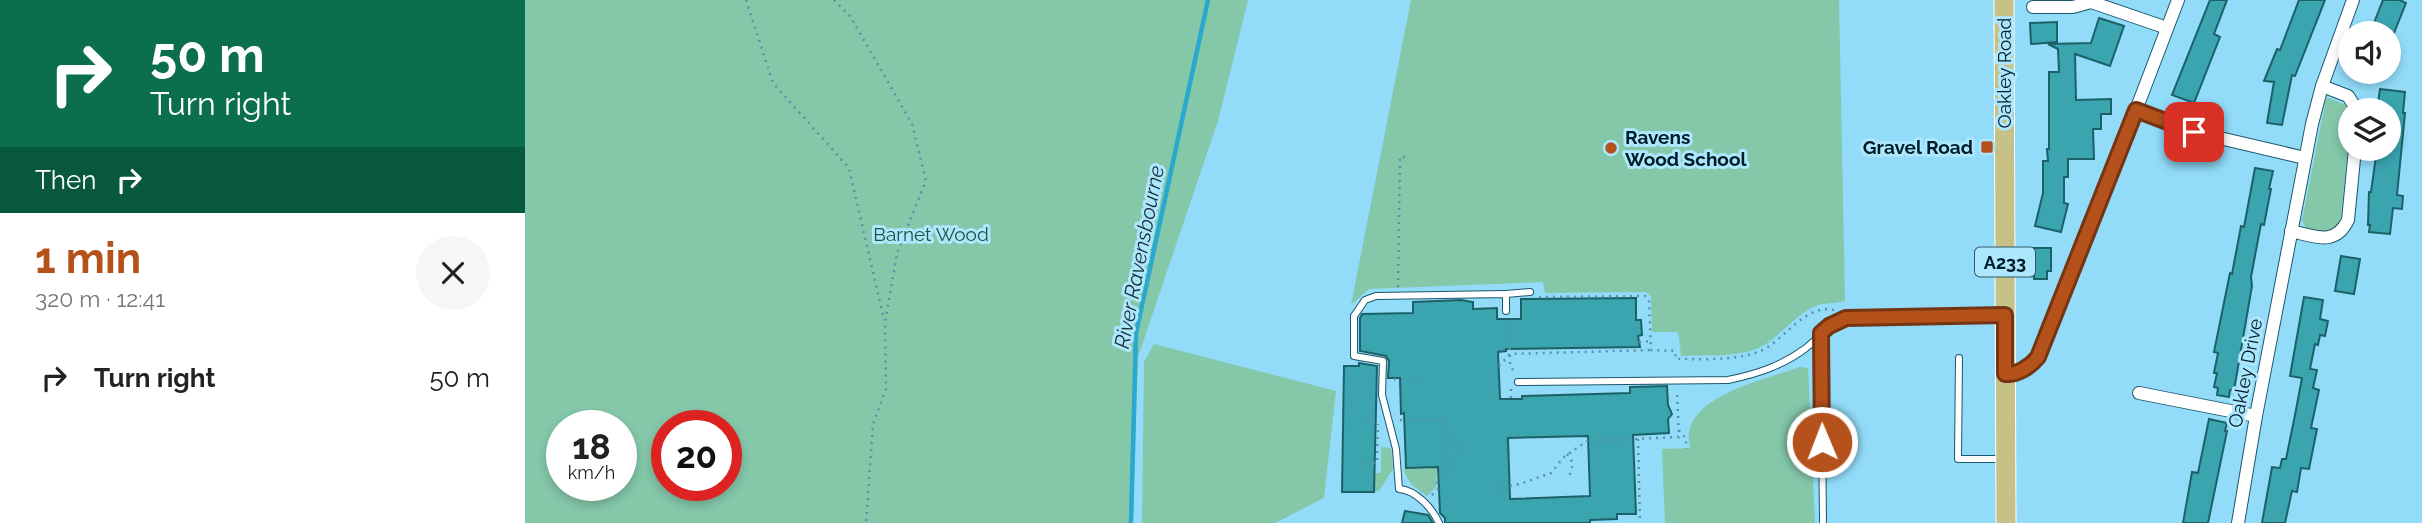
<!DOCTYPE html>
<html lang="en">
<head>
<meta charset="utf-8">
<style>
	:root { --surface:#fff; --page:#f6f6f6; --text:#222; --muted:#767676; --accent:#b5511b }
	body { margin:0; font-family:Raleway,sans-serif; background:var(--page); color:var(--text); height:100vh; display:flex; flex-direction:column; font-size:26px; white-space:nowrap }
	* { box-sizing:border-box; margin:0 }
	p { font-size:23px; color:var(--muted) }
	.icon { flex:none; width:38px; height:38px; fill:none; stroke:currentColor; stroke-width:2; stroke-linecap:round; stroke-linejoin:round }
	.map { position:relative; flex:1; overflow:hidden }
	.details { display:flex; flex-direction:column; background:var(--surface); width:525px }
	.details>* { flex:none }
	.banner { background:#0b6e4f; color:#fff; overflow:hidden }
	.buttons { position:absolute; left:1813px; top:21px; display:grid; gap:14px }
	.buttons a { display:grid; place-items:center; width:63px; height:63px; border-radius:50%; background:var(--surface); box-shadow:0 4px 10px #0003; font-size:35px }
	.speed { position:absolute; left:21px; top:410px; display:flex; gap:14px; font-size:35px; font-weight:700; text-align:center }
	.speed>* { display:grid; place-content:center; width:91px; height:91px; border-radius:50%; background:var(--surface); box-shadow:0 4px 10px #0003; line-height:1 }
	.speed small { font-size:18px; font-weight:400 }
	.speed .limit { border:10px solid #d22; background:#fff; color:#111 }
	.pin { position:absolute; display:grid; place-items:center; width:60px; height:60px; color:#fff; margin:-30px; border-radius:14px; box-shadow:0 4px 10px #0006 }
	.me { position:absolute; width:77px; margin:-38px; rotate:359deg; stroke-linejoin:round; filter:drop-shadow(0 0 5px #0008) }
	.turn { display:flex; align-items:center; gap:24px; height:147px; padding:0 35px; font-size:32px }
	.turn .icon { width:91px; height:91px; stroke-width:2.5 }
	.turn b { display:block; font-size:49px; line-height:60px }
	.then { display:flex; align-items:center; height:66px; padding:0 35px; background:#0003; gap:14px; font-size:26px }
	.round { display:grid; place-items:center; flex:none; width:74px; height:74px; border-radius:37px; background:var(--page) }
	.head { display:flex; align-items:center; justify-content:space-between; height:119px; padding:0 35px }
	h1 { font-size:42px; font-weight:700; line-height:52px; color:var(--accent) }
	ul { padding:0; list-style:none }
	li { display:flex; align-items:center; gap:21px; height:91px; padding:0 35px }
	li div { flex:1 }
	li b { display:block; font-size:26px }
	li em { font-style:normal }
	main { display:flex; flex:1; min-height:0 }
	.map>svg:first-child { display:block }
</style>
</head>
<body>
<main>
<section class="details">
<div class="banner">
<div class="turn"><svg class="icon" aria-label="right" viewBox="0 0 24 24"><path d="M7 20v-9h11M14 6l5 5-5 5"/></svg><div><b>50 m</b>Turn right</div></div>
<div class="then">Then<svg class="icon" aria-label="right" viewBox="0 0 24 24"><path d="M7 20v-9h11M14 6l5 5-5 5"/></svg></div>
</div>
<div class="head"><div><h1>1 min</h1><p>320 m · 12:41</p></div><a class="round"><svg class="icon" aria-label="close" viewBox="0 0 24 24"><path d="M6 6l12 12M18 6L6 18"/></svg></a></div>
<ul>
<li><svg class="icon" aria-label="right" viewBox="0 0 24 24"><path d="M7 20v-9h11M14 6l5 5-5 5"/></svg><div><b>Turn right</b></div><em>50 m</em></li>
</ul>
</section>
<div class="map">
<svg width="1897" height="523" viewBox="0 0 1897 523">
	<rect width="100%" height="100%" fill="#92dcf9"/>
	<g fill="#84c7a9" fill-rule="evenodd">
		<path d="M 0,0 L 723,0 L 693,121 L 613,357 L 608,523 L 0,523 ZM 37,425 L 96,425 L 96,485 L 37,485 ZM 142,425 L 201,425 L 201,485 L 142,485 Z"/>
		<path d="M 886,0 L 1314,0 L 1320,301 C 1311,303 1301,303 1293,305 C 1275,311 1257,333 1241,344 C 1217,359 1182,354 1156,356 L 1154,336 L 1152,332 L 1127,332 L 1126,297 L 1121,292 L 1020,293 L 1018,282 L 844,289 L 826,305 Z"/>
		<polygon points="1804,98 1825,107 1825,131 1815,223 1803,232 1781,228 1777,221 1801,99"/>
		<polygon points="629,344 811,391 799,498 750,523 617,523 619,362"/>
		<path d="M 1275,367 L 1283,368 L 1290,523 L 1140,523 L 1137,449 L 1165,448 C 1165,443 1163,437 1164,432 C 1170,394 1245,378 1275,367 Z"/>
		<polygon points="856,447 866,448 868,469 854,491 849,492 849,473 856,473"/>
		<path d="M 912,467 L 911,487 L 902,496 C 891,488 881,483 879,468 Z"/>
	</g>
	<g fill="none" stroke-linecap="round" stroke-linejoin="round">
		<polyline stroke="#29a8d0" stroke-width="4.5" points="606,523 611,333 683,0"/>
	</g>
	<g fill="#3aa4af" stroke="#1c6168" stroke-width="2" fill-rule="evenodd">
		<polygon points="1685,0 1702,0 1689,34 1695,37 1669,103 1647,95"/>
		<polygon points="1774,0 1800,0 1770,76 1767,75 1757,125 1742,123 1749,82 1739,81 1752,49 1755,50"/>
		<polygon points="1858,0 1875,0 1881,3 1869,33 1845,33"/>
		<polygon points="1574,18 1599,26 1585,66 1550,54 1551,100 1586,99 1586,114 1576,114 1576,129 1568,129 1569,159 1543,159 1543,177 1539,177 1539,203 1543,204 1536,232 1510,226 1518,193 1518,161 1523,161 1522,149 1524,149 1524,72 1534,72 1533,49 1523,44 1566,43"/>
		<polygon points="1532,22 1532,42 1506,44 1505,23"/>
		<polygon points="1855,89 1880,92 1878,113 1880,113 1872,195 1878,196 1877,209 1868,208 1865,234 1844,232 1845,225 1843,225 1844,192 1846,192 1852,149 1864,149 1864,110 1852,110"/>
		<polygon points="1730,168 1748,171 1744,189 1746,189 1739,225 1736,224 1726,277 1727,286 1709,390 1705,390 1704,397 1692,395 1693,388 1689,387 1692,373 1689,373 1693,353 1689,352 1705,273 1707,274 1716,226 1719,227"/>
		<polygon points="1507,248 1526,248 1526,271 1522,271 1522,279 1509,279 1509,271 1506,270"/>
		<polygon points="1816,256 1835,259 1829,294 1810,291"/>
		<polygon points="1779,297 1798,300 1795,319 1803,321 1800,336 1795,335 1793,345 1790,344 1785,369 1792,370 1788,388 1794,390 1786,428 1792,429 1784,469 1776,468 1772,492 1767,491 1760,523 1737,523 1747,467 1755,468 1757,459 1761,459 1770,415 1777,378 1765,376"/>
		<path d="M 1111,298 L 1111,320 L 1116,320 L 1117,335 L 1113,336 L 1115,347 L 981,349 L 981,351 L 973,352 L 975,399 L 997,399 L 997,396 L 1105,393 L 1105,387 L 1142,386 L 1143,405 L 1147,414 L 1143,419 L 1144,433 L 1108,435 L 1111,514 L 1092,514 L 1092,519 L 1065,520 L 1065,523 L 920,523 L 920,518 L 915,513 L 913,467 L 881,468 L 879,413 L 876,414 L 875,378 L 863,378 L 864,361 L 861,356 L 835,351 L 835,318 L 837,314 L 888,313 L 888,302 L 936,300 L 948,302 L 948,309 L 972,308 L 972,319 L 996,319 L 996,299 ZM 1063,436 L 1065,496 L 985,499 L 983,438 Z"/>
		<polygon points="834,363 852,366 849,492 817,492 819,366 834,366"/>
		<polygon points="1684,419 1702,423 1700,431 1702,431 1683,523 1658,523 1667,472 1673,473"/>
		<polygon points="880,511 903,515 908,523 877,523"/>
	</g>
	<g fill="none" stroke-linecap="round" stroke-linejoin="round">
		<g stroke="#1c566a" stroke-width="8">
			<g id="service">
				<polyline points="981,294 1005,292"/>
				<polyline points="1296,333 1298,523"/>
				<polyline points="1434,358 1433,459 1478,459"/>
				<path d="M 993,382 L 1203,380 C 1232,374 1257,366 1281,348 C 1297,335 1301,327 1321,318 L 1478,315"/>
				<path d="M 914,523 C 907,508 891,490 874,489 L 871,449 L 857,395 L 858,361 L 829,356 L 829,316 L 840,300 L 851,296 L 981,294 L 981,311"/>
			</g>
		</g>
		<g stroke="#1c566a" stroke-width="14">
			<g id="minor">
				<polyline points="1508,7 1548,7 1566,2 1642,28"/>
				<polyline points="1797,86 1823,96 1832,110"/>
				<polyline points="1611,110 1669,132 1780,158"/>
				<path d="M 1766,231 C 1789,236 1810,247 1823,220 L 1830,149"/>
				<path d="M 1480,374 C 1492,375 1505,367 1513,357 L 1611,110 L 1653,0"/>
				<polyline points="1614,393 1731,416"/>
				<polyline points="1713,523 1731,416 1787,124 1797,86 1828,0"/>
			</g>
		</g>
		<g stroke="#fff" stroke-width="21">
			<polyline id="primary" points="1479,0 1481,523"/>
		</g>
		<g stroke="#5a93a9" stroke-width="2.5" stroke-dasharray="2 5" stroke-linecap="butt">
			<polyline points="221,0 248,83 324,168 359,320"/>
			<polyline points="309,0 325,16 387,124 401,181 372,253 360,323 361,389 348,424 341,523"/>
			<polyline points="873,287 875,157 885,157"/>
			<path d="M 1014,297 L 1120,296 L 1124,300 L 1126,350 L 1150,351 L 1151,359 C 1178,359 1207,361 1233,352 C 1260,342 1281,300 1312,311"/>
			<polyline points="984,320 985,365 989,372"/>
			<polyline points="1114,342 1126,341"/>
			<polyline points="974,366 985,354 1126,350"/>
			<polyline points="869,379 893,379"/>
			<polyline points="986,389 986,399"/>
			<polyline points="875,420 924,420"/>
			<polyline points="841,421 854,420"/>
			<polyline points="1154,430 1161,439 1161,449"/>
			<polyline points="922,435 937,446 937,451"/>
			<polyline points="1113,439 1115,523"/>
			<polyline points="1042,454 1048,463 1044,478"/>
			<polyline points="841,463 852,463 853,424"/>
			<polyline points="971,488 995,484 1026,473 1039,457 1062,441 1154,437 1152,391"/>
			<polyline points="907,495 913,489 912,481 923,468 922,430 918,420"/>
		</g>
		<use href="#service" stroke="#fff" stroke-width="6"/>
		<use href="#minor" stroke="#fff" stroke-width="12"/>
		<use href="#primary" stroke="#c6c187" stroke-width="19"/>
	</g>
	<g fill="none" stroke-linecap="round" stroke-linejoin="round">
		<g stroke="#763512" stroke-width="18">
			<path id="route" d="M 1297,442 L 1296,333 L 1304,326 L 1321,318 L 1480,315 L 1480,374 C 1492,375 1505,367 1513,357 L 1611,110 L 1669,132"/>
		</g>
		<use href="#route" stroke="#b5511b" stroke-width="12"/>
	</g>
	<g fill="#b5511b" stroke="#ade7fe" stroke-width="2.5">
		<rect x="1455" y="140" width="14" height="14" rx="3.5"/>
		<circle cx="1086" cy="148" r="7"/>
	</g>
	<g text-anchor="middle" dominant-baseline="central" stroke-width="6" stroke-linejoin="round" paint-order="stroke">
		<rect fill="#ade7fe" stroke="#345968" stroke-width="2" x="1450" y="247.5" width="60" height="29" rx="5"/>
		<g font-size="18" font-weight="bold" fill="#001c27">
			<text x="1480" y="262">A233</text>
		</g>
		<g font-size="19" fill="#001c27" stroke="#ade7fe">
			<text transform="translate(1479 73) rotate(-90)">Oakley Road</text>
			<text transform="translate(1720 373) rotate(-79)">Oakley Drive</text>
		</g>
		<g font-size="19" font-weight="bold" fill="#001c27" stroke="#ade7fe" text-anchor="start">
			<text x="1100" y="137">Ravens<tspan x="1100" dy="22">Wood School</tspan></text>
			<text x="1448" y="147" text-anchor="end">Gravel Road</text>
		</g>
		<g font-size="19" fill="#22503d" stroke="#ade7fe">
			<text x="406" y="234">Barnet Wood</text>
		</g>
		<g font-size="21" font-style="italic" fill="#192d35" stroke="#ade7fe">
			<text transform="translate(614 257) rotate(-79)">River Ravensbourne</text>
		</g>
	</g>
</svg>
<div class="buttons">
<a><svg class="icon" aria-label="sound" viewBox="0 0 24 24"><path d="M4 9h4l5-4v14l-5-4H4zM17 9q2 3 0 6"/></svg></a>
<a><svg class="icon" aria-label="layers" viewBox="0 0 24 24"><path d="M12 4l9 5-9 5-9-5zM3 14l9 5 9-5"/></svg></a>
</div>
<div class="speed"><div>18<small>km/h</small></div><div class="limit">20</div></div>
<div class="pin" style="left:1669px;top:132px;background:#d93025"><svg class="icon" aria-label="arrive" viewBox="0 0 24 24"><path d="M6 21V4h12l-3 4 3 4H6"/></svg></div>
<svg class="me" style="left:1297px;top:442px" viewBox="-20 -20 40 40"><circle r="17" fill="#b5511b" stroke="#fff" stroke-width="3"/><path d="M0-11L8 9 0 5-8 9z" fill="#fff"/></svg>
</div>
</main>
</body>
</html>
